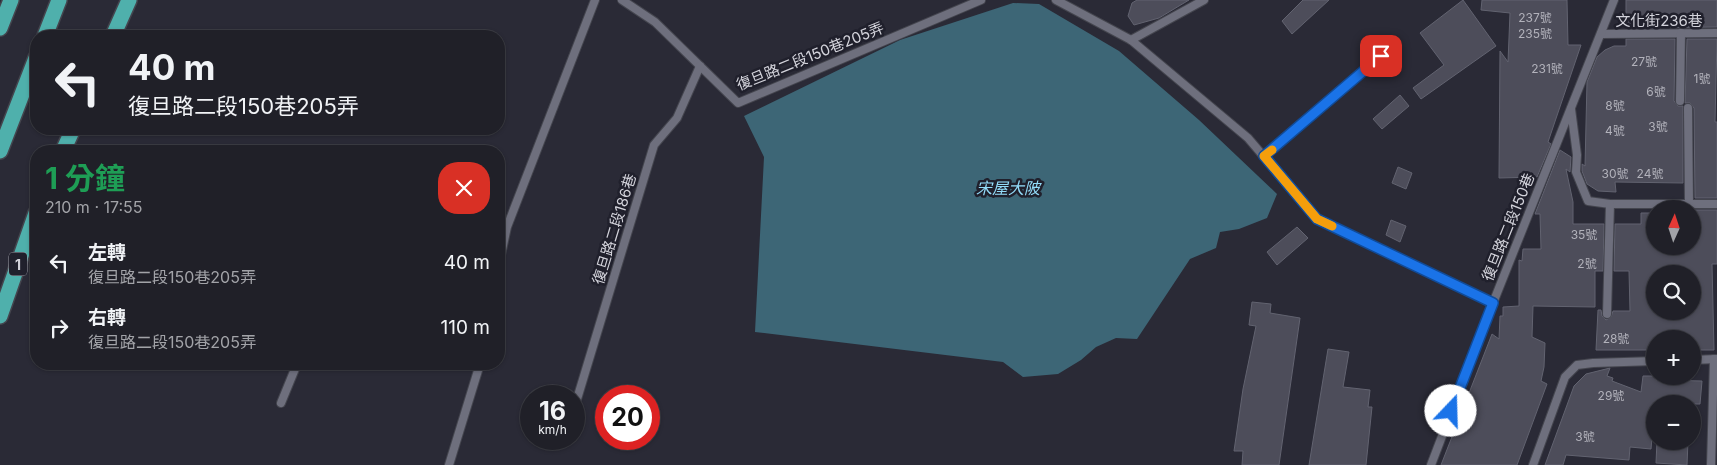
<!DOCTYPE html>
<html lang="zh-TW">
<head>
<meta charset="utf-8">
<style>
	:root { --surface:#202028; --page:#2d2d34; --text:#f1f3f6; --muted:#a2a3a8; --line:#3d3e45 }
	body { margin:0; font-family:Inter,"Noto Sans TC",sans-serif; background:var(--page); color:var(--text); height:100vh; display:flex; flex-direction:column; font-size:19px; white-space:nowrap }
	* { box-sizing:border-box; margin:0 }
	p { font-size:16px; color:var(--muted) }
	.icon { flex:none; width:28px; height:28px; fill:none; stroke:currentColor; stroke-width:2; stroke-linecap:round; stroke-linejoin:round }
	.map { position:relative; flex:1; overflow:hidden }
	.panel { position:absolute; left:30px; top:145px; width:475px; height:225px; display:flex; flex-direction:column; background:var(--surface); border-radius:20px; box-shadow:0 1px 4px #0004,0 0 0 1px var(--line) }
	.panel>* { flex:none }
	.banner { position:absolute; left:30px; top:30px; width:475px; height:105px; border-radius:20px; box-shadow:0 1px 4px #0004,0 0 0 1px var(--line); background:#202028; color:var(--text); overflow:hidden }
	.needle { width:32px; rotate:3deg }
	.fabs { position:absolute; left:1646px; top:200px; display:grid; gap:10px }
	.fabs a { display:grid; place-items:center; width:55px; height:55px; border-radius:50%; background:var(--surface); box-shadow:0 1px 4px #0004,0 0 0 1px var(--line); font-size:25px }
	.speed { position:absolute; left:520px; top:385px; display:flex; gap:10px; font-size:25px; font-weight:700; text-align:center }
	.speed>* { display:grid; place-content:center; width:65px; height:65px; border-radius:50%; background:var(--surface); box-shadow:0 1px 4px #0004,0 0 0 1px var(--line); line-height:1 }
	.speed small { font-size:12px; font-weight:400 }
	.speed .limit { border:8px solid #d22; background:#fff; color:#111 }
	.pin { position:absolute; display:grid; place-items:center; width:42px; height:42px; color:#fff; margin:-21px; border-radius:10px; box-shadow:0 2px 8px #0006 }
	.me { position:absolute; width:55px; margin:-28px; rotate:21deg; stroke-linejoin:round; filter:drop-shadow(0 0 4px #0008) }
	.turn { display:flex; align-items:center; gap:18px; height:105px; padding:0 15px; font-size:22px }
	.turn .icon { width:65px; height:65px; stroke-width:2.5 }
	.turn b { display:block; font-size:35px; line-height:42px }
	.round { display:grid; place-items:center; flex:none; width:52px; height:52px; border-radius:20px; background:var(--page) }
	.headline { display:flex; align-items:center; justify-content:space-between; height:85px; padding:0 15px }
	h1 { font-size:30px; font-weight:700; line-height:38px; color:#1e9e55 }
	ul { padding:0; list-style:none }
	li { display:flex; align-items:center; gap:15px; height:65px; padding:0 15px }
	li div { flex:1 }
	li b { display:block; font-size:19px }
	li em { font-style:normal }
	.map>svg:first-child { display:block }
</style>
</head>
<body>
<div class="map">
<svg width="1717" height="465" viewBox="0 0 1717 465">
	<rect width="100%" height="100%" fill="#2a2a36"/>
	<polygon fill="#3d6676" points="1013,3 1039,4 1119,51 1199,120 1277,194 1267,218 1239,229 1220,232 1216,248 1190,259 1137,339 1116,338 1096,347 1081,360 1058,374 1023,377 1003,362 755,332 764,157 744,116 900,40"/>
	<g fill="#4d4d5a" stroke="#626370" fill-rule="evenodd">
		<polygon points="1137,0 1189,0 1159,18 1134,25 1128,16 1132,3"/>
		<polygon points="1303,0 1329,0 1292,34 1282,21"/>
		<polygon points="1463,0 1496,46 1421,99 1413,88 1444,65 1420,33"/>
		<polygon points="1482,0 1567,0 1568,45 1581,45 1548,142 1551,144 1537,177 1499,178 1500,51 1508,62 1510,13 1481,10"/>
		<polygon points="1626,0 1717,0 1717,27 1626,28"/>
		<polygon points="1626,39 1675,39 1674,101 1678,106 1683,106 1683,183 1615,182 1616,192 1598,191 1587,184 1582,171 1582,164 1585,166 1587,82 1597,57 1605,50 1614,46 1626,46"/>
		<polygon points="1687,39 1717,39 1715,122 1717,122 1717,198 1695,198 1694,108 1690,103 1685,103"/>
		<polygon points="1400,95 1409,106 1382,129 1373,119"/>
		<polygon points="1560,150 1571,157 1570,172 1566,169 1573,202 1573,224 1604,224 1603,271 1595,271 1595,307 1533,306 1532,337 1545,343 1544,367 1541,381 1547,384 1517,465 1441,465 1492,334 1499,339 1500,316 1503,316 1503,307 1519,306 1519,260 1522,261 1523,249 1541,249 1540,214 1535,214"/>
		<polygon points="1398,167 1412,173 1406,189 1392,183"/>
		<path d="M 1695,210 L 1717,210 L 1717,264 L 1712,264 L 1714,350 L 1692,350 L 1692,339 L 1655,339 L 1655,350 L 1596,350 L 1598,310 L 1601,310 L 1602,316 L 1606,320 L 1611,317 L 1613,311 L 1630,311 L 1629,271 L 1614,271 L 1615,224 L 1641,224 L 1641,213 L 1655,213 L 1655,246 L 1692,246 L 1692,213 L 1696,213 ZM 1655,274 L 1692,274 L 1692,311 L 1655,311 Z"/>
		<polygon points="1391,220 1406,226 1400,242 1386,235"/>
		<polygon points="1297,227 1308,238 1277,265 1267,252"/>
		<polygon points="1252,302 1271,304 1270,313 1300,318 1279,465 1242,465 1243,451 1234,451 1243,389 1256,326 1249,325"/>
		<polygon points="1328,349 1349,352 1343,387 1370,390 1368,407 1372,407 1366,465 1309,465"/>
		<polygon points="1610,368 1607,376 1613,378 1612,381 1641,392 1643,376 1656,376 1656,380 1702,381 1700,404 1655,404 1651,449 1630,447 1629,460 1566,455 1563,465 1545,465 1574,386 1586,374"/>
		<polygon points="1657,441 1688,441 1687,465 1656,463"/>
	</g>
	<g fill="none" stroke-linecap="round" stroke-linejoin="round">
		<g stroke="#44454e" stroke-width="10">
			<g id="lane">
				<polyline points="622,0 655,22 738,103 981,0"/>
				<polyline points="1056,0 1131,40 1248,138 1317,219 1493,303"/>
				<polyline points="1601,34 1717,33"/>
				<polyline points="1131,40 1204,0"/>
				<polyline points="1680,101 1681,33"/>
				<polyline points="1688,108 1689,204"/>
				<polyline points="1571,109 1577,155 1576,172 1588,201 1610,204 1717,204"/>
				<polyline points="1264,156 1381,56"/>
				<polyline points="499,264 507,227 595,0"/>
				<polyline points="1607,314 1610,204"/>
				<polyline points="1692,360 1717,359"/>
				<polyline points="281,403 297,364"/>
				<polyline points="574,409 654,145 677,118 700,66"/>
				<polyline points="449,465 480,364"/>
				<polyline points="1431,465 1493,303 1614,0"/>
				<polyline points="1533,465 1565,377 1577,365 1593,363 1655,361"/>
				<polyline points="1711,465 1714,359"/>
			</g>
		</g>
		<g stroke="#44454e" stroke-width="18">
			<g id="highway">
				<polyline points="0,28 11,0"/>
				<polyline points="45,36 59,0"/>
				<polyline points="113,36 129,0"/>
				<polyline points="0,151 36,58"/>
				<polyline points="63,151 73,129"/>
				<polyline points="0,316 36,213"/>
			</g>
		</g>
		<use href="#lane" stroke="#6e6f7d" stroke-width="8"/>
		<use href="#highway" stroke="#4fb0ac" stroke-width="15"/>
	</g>
	<g fill="none" stroke-linecap="round" stroke-linejoin="round">
		<g stroke="#114b97" stroke-width="12">
			<polyline id="route" points="1381,56 1264,156 1317,219 1493,303 1451,411"/>
		</g>
		<use href="#route" stroke="#1a73e8" stroke-width="9"/>
		<polyline stroke="#f59e0b" stroke-width="9" points="1272,150 1264,156 1317,219 1332,226"/>
	</g>
	<g text-anchor="middle" dominant-baseline="central" stroke-width="5" stroke-linejoin="round" paint-order="stroke">
		<g font-size="12" fill="#b2b2bb">
			<text x="1535" y="17">237號</text>
			<text x="1535" y="33">235號</text>
			<text x="1644" y="61">27號</text>
			<text x="1547" y="68">231號</text>
			<text x="1702" y="78">1號</text>
			<text x="1656" y="91">6號</text>
			<text x="1615" y="105">8號</text>
			<text x="1658" y="126">3號</text>
			<text x="1615" y="130">4號</text>
			<text x="1615" y="173">30號</text>
			<text x="1650" y="173">24號</text>
			<text x="1584" y="234">35號</text>
			<text x="1587" y="263">2號</text>
			<text x="1616" y="338">28號</text>
			<text x="1611" y="395">29號</text>
			<text x="1585" y="436">3號</text>
		</g>
		<rect fill="#20202c" stroke="#9d9da6" stroke-width="1" x="9" y="252.5" width="18" height="23" rx="4"/>
		<g font-size="14" font-weight="bold" fill="#d3d3db">
			<text x="18" y="264">1</text>
		</g>
		<g font-size="15" fill="#d3d3db" stroke="#20202c">
			<text x="1659" y="20">文化街236巷</text>
			<text transform="translate(810 56) rotate(-22)">復旦路二段150巷205弄</text>
			<text transform="translate(1508 227) rotate(-68)">復旦路二段150巷</text>
			<text transform="translate(614 229) rotate(-73)">復旦路二段186巷</text>
		</g>
		<g font-size="16" font-style="italic" fill="#93dcf9" stroke="#20202c">
			<text x="1008" y="188">宋屋大陂</text>
		</g>
	</g>
</svg>
<div class="fabs">
<a><svg class="needle" viewBox="-14 -14 28 28"><path d="M0-13l5 13h-10z" fill="#e53935"/><path d="M0 13l5-13h-10z" fill="#a2a3a8"/></svg></a>
<a><svg class="icon" aria-label="search" viewBox="0 0 24 24"><circle cx="10" cy="10" r="6"/><path d="M15 15l6 6"/></svg></a>
<a>+</a>
<a>−</a>
</div>
<div class="speed"><div>16<small>km/h</small></div><div class="limit">20</div></div>
<div class="pin" style="left:1381px;top:56px;background:#d93025"><svg class="icon" aria-label="arrive" viewBox="0 0 24 24"><path d="M6 21V4h12l-3 4 3 4H6"/></svg></div>
<svg class="me" style="left:1451px;top:411px" viewBox="-20 -20 40 40"><circle r="19" fill="#fff"/><path d="M0-13L10 11 0 6-10 11z" fill="#1a73e8"/></svg>
<div class="banner">
<div class="turn"><svg class="icon" aria-label="left" viewBox="0 0 24 24"><path d="M17 20v-9H6M10 6l-5 5 5 5"/></svg><div><b>40 m</b>復旦路二段150巷205弄</div></div>
</div>
<section class="panel">
<div class="headline"><div><h1>1 分鐘</h1><p>210 m · 17:55</p></div><a class="round" style="background:#d93025;color:#fff"><svg class="icon" aria-label="close" viewBox="0 0 24 24"><path d="M6 6l12 12M18 6L6 18"/></svg></a></div>
<ul>
<li><svg class="icon" aria-label="left" viewBox="0 0 24 24"><path d="M17 20v-9H6M10 6l-5 5 5 5"/></svg><div><b>左轉</b><p>復旦路二段150巷205弄</p></div><em>40 m</em></li>
<li><svg class="icon" aria-label="right" viewBox="0 0 24 24"><path d="M7 20v-9h11M14 6l5 5-5 5"/></svg><div><b>右轉</b><p>復旦路二段150巷205弄</p></div><em>110 m</em></li>
</ul>
</section>
</div>
</body>
</html>
